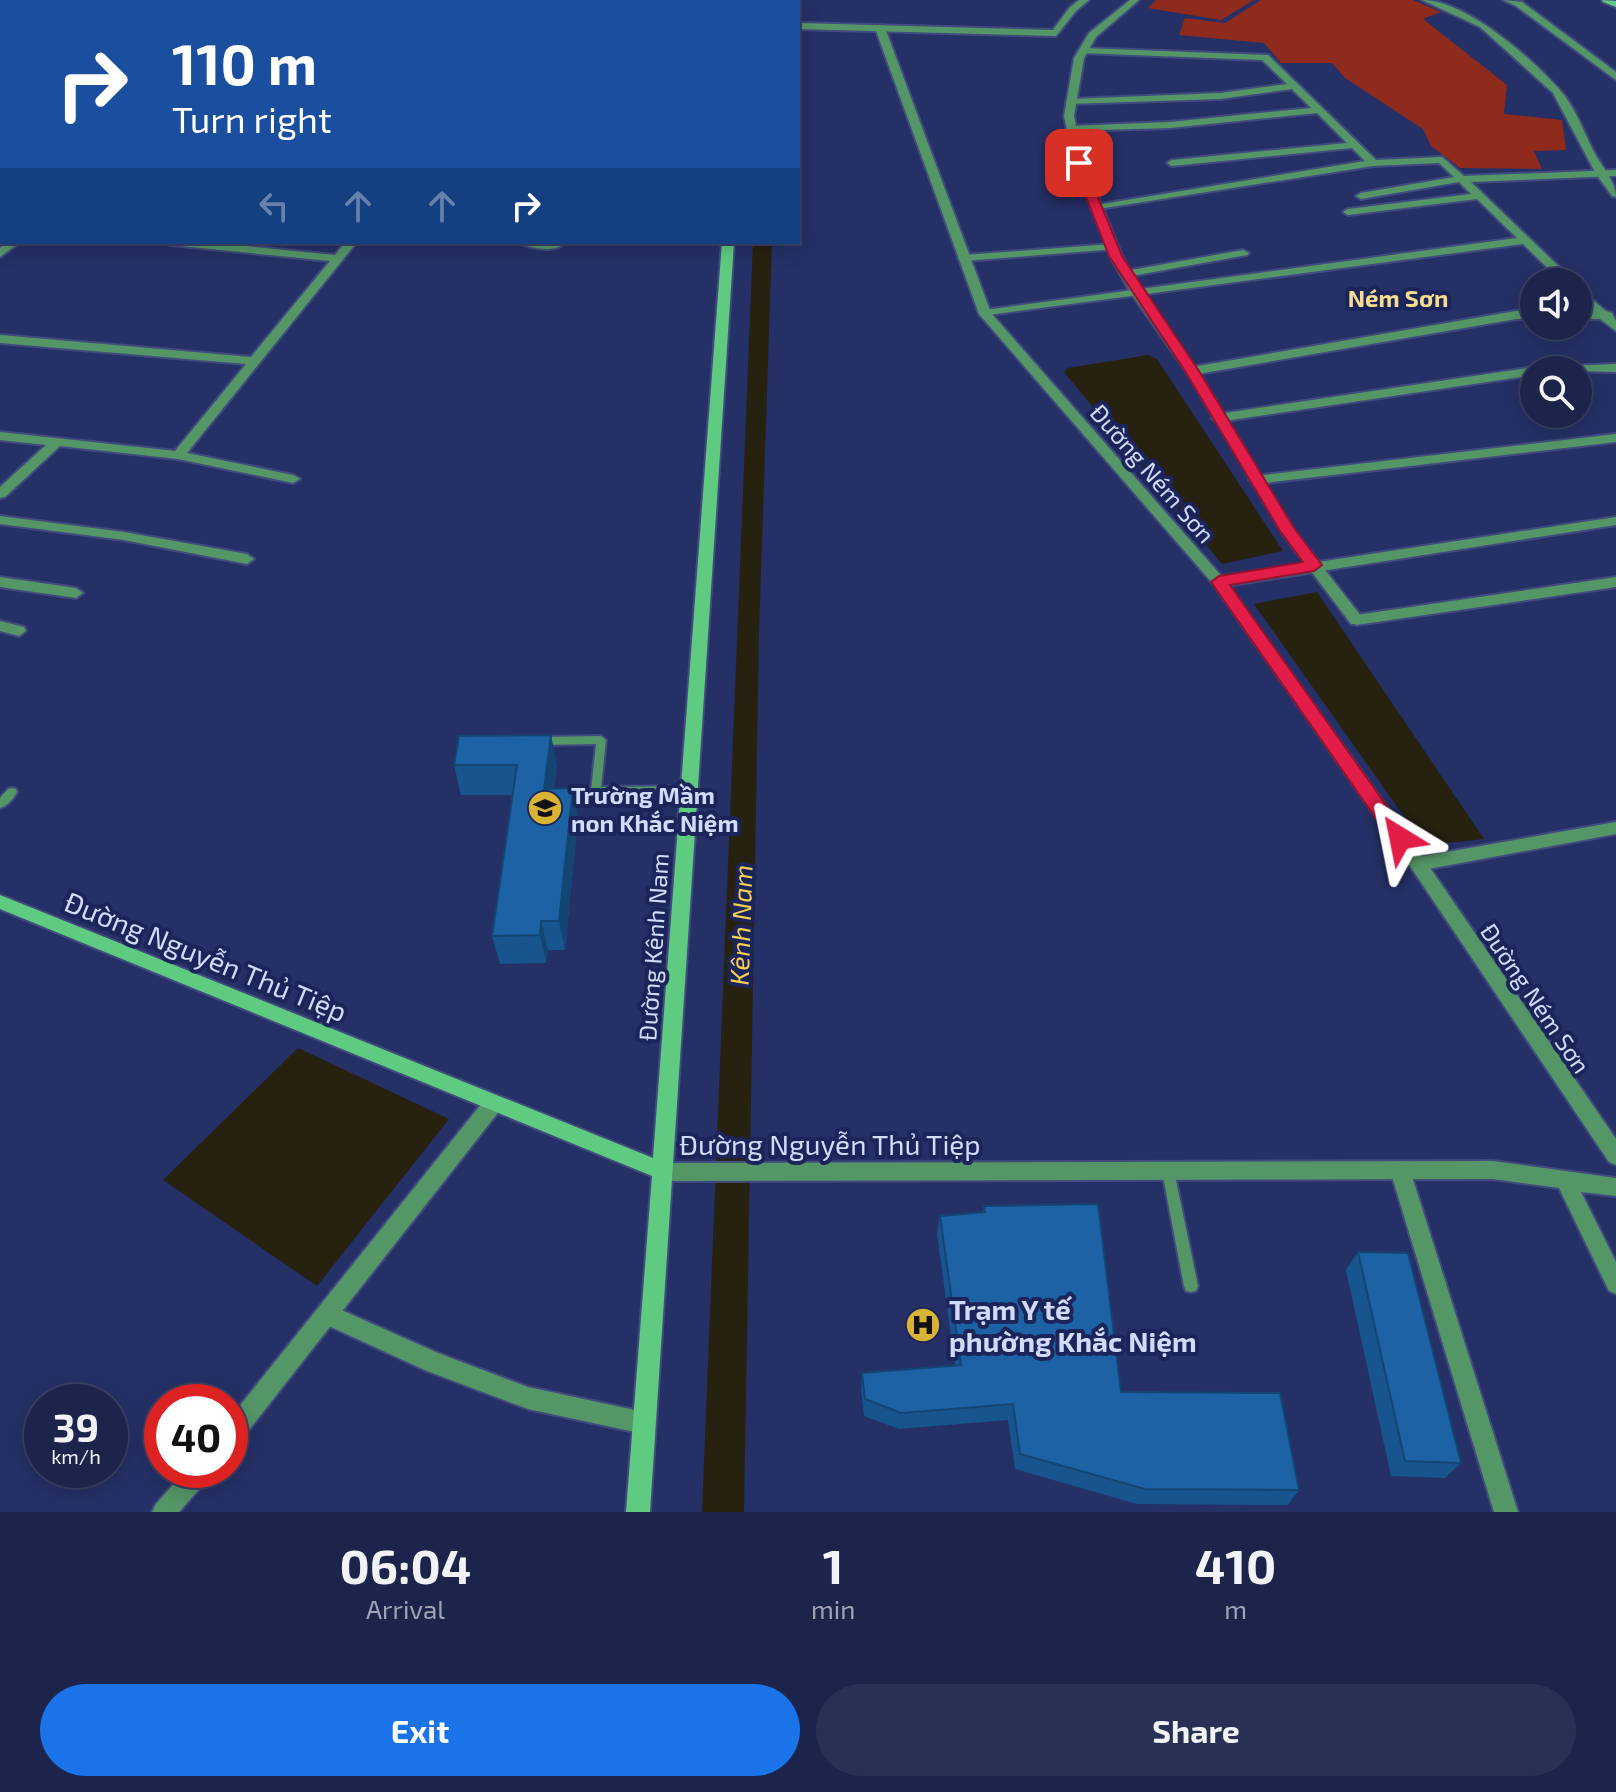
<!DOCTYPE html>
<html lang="en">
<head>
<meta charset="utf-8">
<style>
	:root { --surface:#1c244c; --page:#293056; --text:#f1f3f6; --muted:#a0a4b5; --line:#3a4164; --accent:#1a73e8 }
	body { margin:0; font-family:"Exo 2",sans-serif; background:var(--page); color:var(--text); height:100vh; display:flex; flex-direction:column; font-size:30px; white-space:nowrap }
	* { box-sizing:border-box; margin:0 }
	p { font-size:26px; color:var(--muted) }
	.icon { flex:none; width:44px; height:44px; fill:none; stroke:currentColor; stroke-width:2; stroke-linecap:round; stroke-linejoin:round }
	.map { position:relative; height:1512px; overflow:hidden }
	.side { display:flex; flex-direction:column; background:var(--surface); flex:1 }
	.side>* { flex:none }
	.top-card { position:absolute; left:0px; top:0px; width:800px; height:244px; box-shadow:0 4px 20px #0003,0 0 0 2px var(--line); background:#1a4fa0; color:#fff; overflow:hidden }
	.buttons { position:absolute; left:1520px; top:268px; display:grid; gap:16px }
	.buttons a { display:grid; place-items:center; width:72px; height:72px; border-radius:50%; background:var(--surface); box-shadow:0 4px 20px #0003,0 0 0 2px var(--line); font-size:40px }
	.speed { position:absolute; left:24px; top:1384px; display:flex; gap:16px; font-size:40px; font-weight:700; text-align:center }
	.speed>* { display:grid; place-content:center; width:104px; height:104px; border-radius:50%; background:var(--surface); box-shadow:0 4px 20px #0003,0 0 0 2px var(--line); line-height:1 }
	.speed small { font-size:20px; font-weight:400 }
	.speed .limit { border:12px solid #d22; background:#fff; color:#111 }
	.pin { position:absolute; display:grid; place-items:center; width:68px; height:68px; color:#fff; margin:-34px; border-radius:16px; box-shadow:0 4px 12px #0006 }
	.me { position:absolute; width:88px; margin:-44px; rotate:325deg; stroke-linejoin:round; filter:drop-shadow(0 0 6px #0008) }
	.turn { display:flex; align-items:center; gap:28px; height:168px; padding:0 40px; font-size:36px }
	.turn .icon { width:104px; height:104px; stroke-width:2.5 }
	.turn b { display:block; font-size:56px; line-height:68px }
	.lanes { display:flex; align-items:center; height:76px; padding:0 40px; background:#0003; justify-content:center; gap:40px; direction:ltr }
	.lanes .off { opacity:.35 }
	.eta { display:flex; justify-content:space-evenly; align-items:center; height:136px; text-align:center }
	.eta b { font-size:48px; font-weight:700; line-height:56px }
	.button { display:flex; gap:16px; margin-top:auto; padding:16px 40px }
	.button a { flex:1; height:92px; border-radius:48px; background:var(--accent); color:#fff; font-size:32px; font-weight:700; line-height:92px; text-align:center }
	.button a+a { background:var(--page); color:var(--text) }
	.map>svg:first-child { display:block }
</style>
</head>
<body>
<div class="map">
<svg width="1616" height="1512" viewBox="0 0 1616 1512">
	<rect width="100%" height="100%" fill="#253066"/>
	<g fill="#8e2b1c">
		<polygon points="1156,0 1254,0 1221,20 1148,8"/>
		<polygon points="1261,0 1413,0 1441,12 1423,19 1507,85 1504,114 1562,120 1566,150 1534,151 1542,169 1460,168 1431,146 1423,129 1345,78 1332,63 1281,63 1264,43 1179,35 1185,18 1225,23"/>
	</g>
	<g fill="#272110">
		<polygon points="753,242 772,242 759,633 744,1512 702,1512"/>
		<polygon points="1148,355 1157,359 1283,551 1222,564 1064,372 1068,368"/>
		<polygon points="1317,592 1484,839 1430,845 1420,839 1254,604"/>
		<polygon points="298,1048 449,1119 317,1286 163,1180"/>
	</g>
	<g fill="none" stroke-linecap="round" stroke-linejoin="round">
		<g stroke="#414b7e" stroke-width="4">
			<g id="service">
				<polygon points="601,736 606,740 601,787 689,786 693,787 694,790 693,793 592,794 591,791 596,744 540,745 535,741 540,737"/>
				<path d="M 12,788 L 16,789 L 17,792 C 14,798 7,806 0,808 L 0,798 L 8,789 Z"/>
				<polygon points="1168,1165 1172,1167 1174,1171 1198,1286 1196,1291 1191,1292 1186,1291 1184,1286 1162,1171 1164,1167"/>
			</g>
		</g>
		<g stroke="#414b7e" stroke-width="4">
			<g id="minor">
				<polygon points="257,0 389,0 256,2"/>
				<polygon points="499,0 542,0 543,2 500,2"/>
				<polygon points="1079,0 1089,0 1076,11 1056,36 798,29 798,23 1053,30 1070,7"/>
				<polygon points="1503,0 1522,2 1616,72 1616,80 1516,6"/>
				<polygon points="1083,48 1268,55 1376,160 1442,157 1464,176 1616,170 1616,176 1471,182 1575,282 1562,282 1523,244 981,316 979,314 985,310 1517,238 1477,199 1348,215 1343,212 1348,209 1471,194 1459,182 1361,199 1356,196 1361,193 1454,177 1439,163 1373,166 1092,210 1091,208 1096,205 1365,161 1352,148 1172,166 1167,163 1172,160 1347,143 1317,113 1170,128 1067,131 1066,129 1071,126 1170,122 1311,108 1292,89 1220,99 1068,104 1066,102 1071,99 1220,93 1287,84 1262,60 1080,53 1078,51"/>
				<polygon points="164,242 205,242 335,255 345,242 357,242 187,453 293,475 300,479 293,483 178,459 60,446 5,497 0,498 0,487 46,445 0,440 0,432 175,451 246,364 0,343 0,335 251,357 330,261 170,245"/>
				<path d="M 518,242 L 550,242 L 561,246 C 551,252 528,248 518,242 Z"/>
				<polygon points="1112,244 1118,247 1116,249 964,261 958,258 964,255"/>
				<polygon points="1243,250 1249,253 1247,255 1126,277 1120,274 1126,271"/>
				<polygon points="1578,288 1606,311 1612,313 1616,321 1616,331 1600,319 1578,319 1578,311 1593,311 1578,297"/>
				<polygon points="1516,311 1534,311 1534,319 1516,319 1192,375 1186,371 1192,367"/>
				<polygon points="1616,364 1616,372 1534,370 1534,375 1218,422 1212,418 1218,414 1534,367"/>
				<polygon points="1616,434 1616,442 1256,484 1249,480 1256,476"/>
				<polygon points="0,516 124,532 247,554 254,559 247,564 124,540 0,524"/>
				<polygon points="1616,517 1616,525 1219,587 1212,582 1219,577"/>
				<polygon points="0,577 76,588 83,593 76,598 0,587"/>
				<polygon points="1616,577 1616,587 1356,625 1349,620 1356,615"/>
				<polygon points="0,621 24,627 26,631 19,636 0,631"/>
				<polygon points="1616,822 1616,834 1418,871 1412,869 1409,864 1412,859 1418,857"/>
				<polygon points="1400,1161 1407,1163 1410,1170 1518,1512 1494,1512 1390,1170 1393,1163"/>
				<polygon points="328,1304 438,1353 528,1387 644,1412 652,1415 655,1423 652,1431 644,1434 528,1409 427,1371 320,1322 317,1315 320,1308"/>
			</g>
		</g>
		<g stroke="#414b7e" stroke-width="4">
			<g id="tertiary">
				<polygon points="1130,0 1139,0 1096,37 1084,58 1074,116 1084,163 1122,256 1143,293 1198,371 1293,529 1361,616 1363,620 1361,624 1351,624 1283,534 1186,371 1131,293 1110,256 1074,163 1064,116 1074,58 1089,33"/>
				<path d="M 1422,0 C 1466,0 1530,57 1559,89 C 1575,106 1584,133 1595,154 C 1603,168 1616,182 1616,197 L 1612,196 L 1596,174 L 1553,93 L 1480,27 Z"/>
				<polygon points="880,25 885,28 991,313 1224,579 1424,859 1616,1139 1616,1165 1609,1162 1412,869 1214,585 979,314 875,28"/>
				<polygon points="7,242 20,242 0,257 0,248"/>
				<polygon points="493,1095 500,1098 503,1104 500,1110 238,1444 230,1447 230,1418 486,1098"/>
				<polygon points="1493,1161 1616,1178 1616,1196 1581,1192 1616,1262 1616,1294 1609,1291 1559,1188 1493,1179 664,1181 657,1179 654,1172 657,1165 664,1163"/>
				<polygon points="186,1470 212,1470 209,1478 179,1512 152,1512 156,1504"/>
			</g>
		</g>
		<g stroke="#414b7e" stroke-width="4">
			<g id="secondary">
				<rect x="742" y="0" width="8" height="2"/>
				<polygon points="1602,0 1616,1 1616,7 1603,2"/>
				<polygon points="722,242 734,242 650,1512 626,1512 652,1176 0,909 0,895 653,1158"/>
			</g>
		</g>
		<use href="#service" fill="#559667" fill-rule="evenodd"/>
		<use href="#minor" fill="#559667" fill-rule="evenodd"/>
		<use href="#tertiary" fill="#559667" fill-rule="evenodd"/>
		<use href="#secondary" fill="#5fcb80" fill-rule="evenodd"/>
	</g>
	<g fill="#18548d">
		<polygon points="454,765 557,765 554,789 573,788 578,818 565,950 548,950 546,963 500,964 492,936 513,795 461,795"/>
		<polygon points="984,1206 1121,1392 1299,1490 1288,1505 1137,1504 1015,1469 1008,1420 899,1429 864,1416 861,1389 862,1373 955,1365 937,1234 940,1216 983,1212"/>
		<polygon points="1358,1252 1461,1463 1445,1478 1391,1476 1346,1270"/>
	</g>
	<g fill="#144573">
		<polygon points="551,735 557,765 550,819 544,789"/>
		<polygon points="573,788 578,818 565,950 559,921"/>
		<polygon points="541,921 548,950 546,963 540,935"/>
	</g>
	<g fill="#1c62a4" stroke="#144573" stroke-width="2">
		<polygon points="551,735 544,789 573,788 559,921 541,921 540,935 492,936 517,765 454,765 459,736"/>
		<polygon points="1098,1204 1121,1392 1280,1393 1299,1490 1145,1489 1020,1454 1013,1404 901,1413 865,1399 862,1373 961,1365 940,1216 985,1212 984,1206"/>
		<polygon points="1358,1252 1408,1253 1461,1463 1405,1461"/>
	</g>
	<polygon fill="#e11d48" stroke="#92132f" stroke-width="2" points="1079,159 1084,163 1122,256 1199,371 1294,528 1322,565 1314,571 1230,585 1406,833 1409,838 1406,843 1393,843 1211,582 1219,576 1303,562 1280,531 1185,371 1109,256 1073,163"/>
	<defs>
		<g id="school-disc" transform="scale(1.8)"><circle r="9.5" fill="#d9b334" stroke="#1c255a"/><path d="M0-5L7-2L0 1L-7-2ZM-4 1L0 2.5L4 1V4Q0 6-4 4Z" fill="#111"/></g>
		<g id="hospital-disc" transform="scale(1.8)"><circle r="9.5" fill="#d9b334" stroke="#1c255a"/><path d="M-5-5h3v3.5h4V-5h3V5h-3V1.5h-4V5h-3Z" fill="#111"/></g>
	</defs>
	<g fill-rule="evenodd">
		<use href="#school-disc" x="545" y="808"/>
		<use href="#hospital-disc" x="923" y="1325"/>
	</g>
	<g text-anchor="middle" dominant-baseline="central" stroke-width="8" stroke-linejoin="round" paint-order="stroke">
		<g font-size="24" font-weight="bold" fill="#f6dc8f" stroke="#1c255a">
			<text x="1398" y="297">Ném Sơn</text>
		</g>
		<g font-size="24" fill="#d1dbfd" stroke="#1c255a">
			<text transform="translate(1153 473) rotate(49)">Đường Ném Sơn</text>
			<text transform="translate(653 947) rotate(-86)">Đường Kênh Nam</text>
			<text transform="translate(1536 998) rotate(56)">Đường Ném Sơn</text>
		</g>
		<g font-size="24" font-weight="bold" fill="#d1dbfd" stroke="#1c255a" text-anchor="start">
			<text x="571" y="794">Trường Mầm<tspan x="571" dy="28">non Khắc Niệm</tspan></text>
		</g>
		<g font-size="26" font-style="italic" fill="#f9d151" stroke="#1c255a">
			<text transform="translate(740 925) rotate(-88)">Kênh Nam</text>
		</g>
		<g font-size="28" fill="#d1dbfd" stroke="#1c255a">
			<text transform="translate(206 956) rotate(22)">Đường Nguyễn Thủ Tiệp</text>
			<text x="830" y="1144">Đường Nguyễn Thủ Tiệp</text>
		</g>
		<g font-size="28" font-weight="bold" fill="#d1dbfd" stroke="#1c255a" text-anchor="start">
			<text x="949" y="1309">Trạm Y tế<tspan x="949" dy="32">phường Khắc Niệm</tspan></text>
		</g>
	</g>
</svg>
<div class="buttons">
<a><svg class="icon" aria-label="sound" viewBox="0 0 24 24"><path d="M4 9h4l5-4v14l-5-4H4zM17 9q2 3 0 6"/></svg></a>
<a><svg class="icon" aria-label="search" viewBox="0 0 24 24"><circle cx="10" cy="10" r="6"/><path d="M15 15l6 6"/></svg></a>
</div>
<div class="speed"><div>39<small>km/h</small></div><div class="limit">40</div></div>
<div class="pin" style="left:1079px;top:163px;background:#d93025"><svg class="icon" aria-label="arrive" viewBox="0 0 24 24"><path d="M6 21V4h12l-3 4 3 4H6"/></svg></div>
<svg class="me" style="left:1400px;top:838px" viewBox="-20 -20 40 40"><path d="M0-17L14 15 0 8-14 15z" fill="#e11d48" stroke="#fff" stroke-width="4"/></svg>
<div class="top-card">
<div class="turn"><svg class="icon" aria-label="right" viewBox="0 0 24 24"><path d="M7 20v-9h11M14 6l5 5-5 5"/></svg><div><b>110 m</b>Turn right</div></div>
<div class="lanes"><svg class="icon off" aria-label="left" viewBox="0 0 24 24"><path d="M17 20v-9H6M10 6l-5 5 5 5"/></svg><svg class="icon off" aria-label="ahead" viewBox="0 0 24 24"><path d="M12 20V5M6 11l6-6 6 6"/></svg><svg class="icon off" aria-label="ahead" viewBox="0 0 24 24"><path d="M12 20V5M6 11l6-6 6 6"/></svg><svg class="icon" aria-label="right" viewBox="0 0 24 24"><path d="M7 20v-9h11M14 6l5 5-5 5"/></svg></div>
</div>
</div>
<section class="side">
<div class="eta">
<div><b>06:04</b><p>Arrival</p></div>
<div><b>1</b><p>min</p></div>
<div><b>410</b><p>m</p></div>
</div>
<div class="button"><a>Exit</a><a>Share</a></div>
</section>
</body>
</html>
